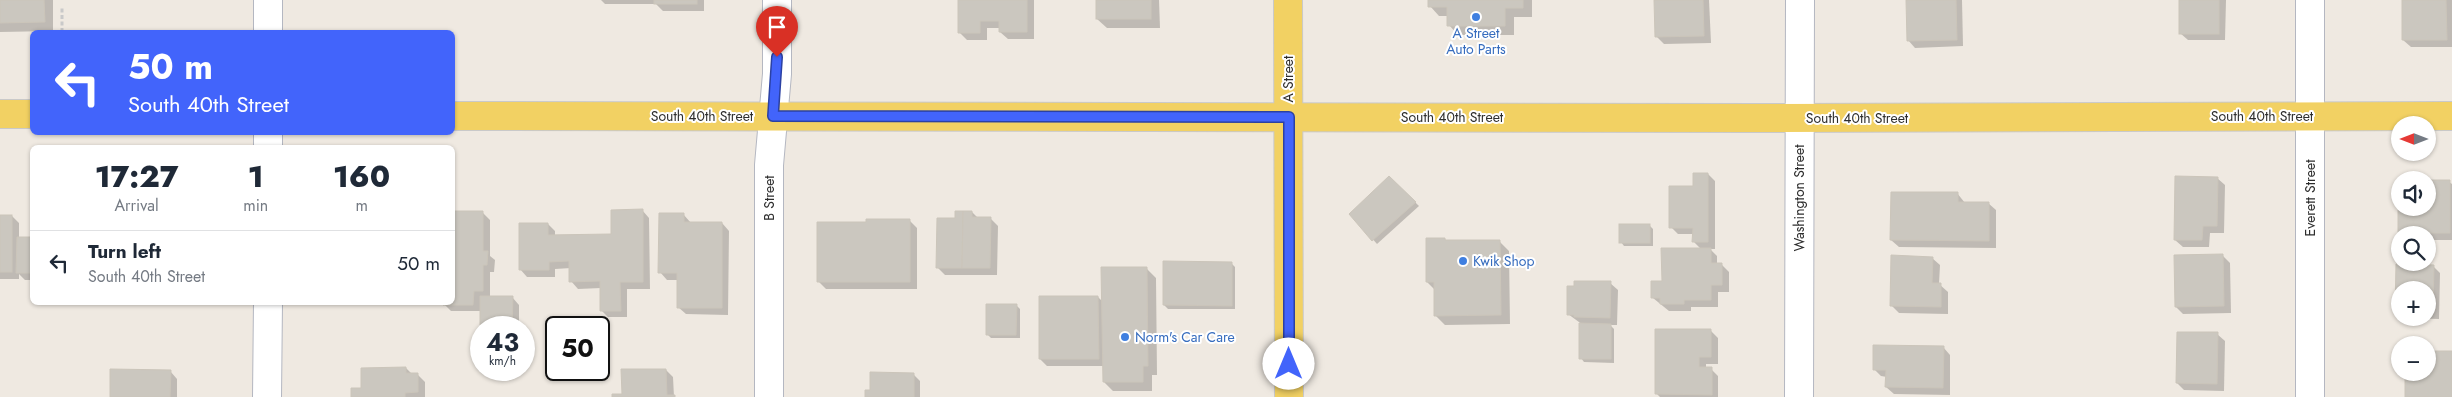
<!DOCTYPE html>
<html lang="en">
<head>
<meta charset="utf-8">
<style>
	:root { --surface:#fff; --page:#f6f6f7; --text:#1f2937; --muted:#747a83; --line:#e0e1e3 }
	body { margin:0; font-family:Jost,sans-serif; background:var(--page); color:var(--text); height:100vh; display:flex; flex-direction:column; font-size:19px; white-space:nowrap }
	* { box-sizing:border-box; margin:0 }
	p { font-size:16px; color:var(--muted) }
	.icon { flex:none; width:28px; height:28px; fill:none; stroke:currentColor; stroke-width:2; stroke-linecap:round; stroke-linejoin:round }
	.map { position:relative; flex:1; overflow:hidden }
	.sheet { position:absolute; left:30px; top:145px; width:425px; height:160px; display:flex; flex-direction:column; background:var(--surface); border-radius:8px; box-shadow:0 1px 4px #0004 }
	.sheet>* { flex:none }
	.top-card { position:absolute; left:30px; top:30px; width:425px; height:105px; border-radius:8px; box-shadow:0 1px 4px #0004; background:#4264fb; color:#fff; overflow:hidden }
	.needle { width:32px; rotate:270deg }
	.tools { position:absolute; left:2391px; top:116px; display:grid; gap:10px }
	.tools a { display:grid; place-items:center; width:45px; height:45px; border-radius:50%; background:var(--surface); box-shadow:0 1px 4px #0004; font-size:25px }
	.speed { position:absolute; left:470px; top:316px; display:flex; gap:10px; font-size:25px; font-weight:700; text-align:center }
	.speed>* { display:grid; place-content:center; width:65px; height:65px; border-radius:50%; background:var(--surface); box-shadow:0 1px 4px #0004; line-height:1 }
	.speed small { font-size:12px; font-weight:400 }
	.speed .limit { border:2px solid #111; border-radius:8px; background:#fff; color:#111 }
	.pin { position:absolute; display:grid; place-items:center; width:42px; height:42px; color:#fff; margin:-51px -21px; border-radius:50% 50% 50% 0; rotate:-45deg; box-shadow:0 0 5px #0007 }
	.pin .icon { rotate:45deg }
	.me { position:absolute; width:55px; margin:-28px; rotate:0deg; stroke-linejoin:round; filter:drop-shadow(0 0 4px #0008) }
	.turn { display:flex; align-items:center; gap:18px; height:105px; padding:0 15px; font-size:22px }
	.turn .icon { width:65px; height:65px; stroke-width:2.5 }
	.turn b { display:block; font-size:35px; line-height:42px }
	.eta { display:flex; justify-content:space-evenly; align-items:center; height:85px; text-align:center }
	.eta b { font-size:30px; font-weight:800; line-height:35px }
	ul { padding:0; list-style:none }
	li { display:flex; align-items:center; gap:15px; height:65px; padding:0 15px; border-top:1px solid var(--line) }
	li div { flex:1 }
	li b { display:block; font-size:19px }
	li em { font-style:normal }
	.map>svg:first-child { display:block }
</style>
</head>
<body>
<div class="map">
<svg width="2452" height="397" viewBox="0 0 2452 397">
	<rect width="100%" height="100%" fill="#efe9e1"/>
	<g fill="#0003">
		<polygon points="0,0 53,0 53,31 0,32"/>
		<polygon points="601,0 704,0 704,11 663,11 656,4 605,4"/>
		<polygon points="959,0 1034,0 1034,39 1008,39 1000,32 1000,28 987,28 987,40 967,40 959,32"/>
		<polygon points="1097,0 1159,0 1160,28 1107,28 1097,19"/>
		<polygon points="1430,0 1532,0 1532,17 1514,17 1514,35 1458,35 1449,25 1449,16 1439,16 1430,6"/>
		<polygon points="1655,0 1709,0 1711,43 1664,44 1657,37"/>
		<polygon points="1907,0 1962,0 1963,46 1915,48 1908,40"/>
		<polygon points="2181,0 2226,0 2225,40 2188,40 2180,33"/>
		<polygon points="2403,0 2452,0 2452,47 2411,47 2403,40"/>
		<polygon points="1708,174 1715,181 1715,249 1710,249 1717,256 1717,264 1721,264 1729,272 1729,292 1718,292 1718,307 1691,307 1691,311 1669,311 1653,298 1663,282 1701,249 1694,242 1694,234 1678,234 1671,227 1694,187"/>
		<polygon points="1389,177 1419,206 1377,244 1351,214"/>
		<polygon points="2217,178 2225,185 2224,233 2210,233 2209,247 2183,247 2175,240"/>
		<polygon points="2400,181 2400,208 2428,208 2428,182 2449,182 2452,184 2452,240 2428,240 2428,235 2402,235 2399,232"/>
		<polygon points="1957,193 1965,203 1988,203 1996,210 1996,248 1899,247 1891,240"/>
		<polygon points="642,210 649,218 650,289 627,289 627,317 608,317 601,310 601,288 578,289 571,281 571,268 555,269 555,277 527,277 520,269 548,224 555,231 555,236 612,236"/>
		<polygon points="972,212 978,218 990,218 998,226 997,275 945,275 937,267 956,219"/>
		<polygon points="483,213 490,220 490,256 495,260 494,272 490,272 490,297 512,297 519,305 519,328 481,328 481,332 481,311 451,311 444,304 452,302"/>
		<polygon points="683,214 691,223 722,223 729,231 728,315 686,314 678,307 678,280 667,280 660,272"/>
		<polygon points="0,216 12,216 19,223 19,239 32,239 32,280 25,280 19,274 19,279 0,279"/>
		<polygon points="910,221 917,228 917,289 826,289 818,281"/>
		<polygon points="1649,225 1653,229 1653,246 1624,246 1621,242"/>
		<polygon points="1445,239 1447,242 1500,242 1509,251 1510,324 1445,325 1435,315 1435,290 1427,282"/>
		<polygon points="2223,256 2230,263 2231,313 2183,314 2176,307"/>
		<polygon points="1932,258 1940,265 1939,284 1948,292 1948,314 1899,313 1891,305"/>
		<polygon points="1231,263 1235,267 1235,309 1168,309 1164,305"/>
		<polygon points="2397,265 2433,266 2440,273 2439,319 2403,318 2428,318 2428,290 2400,290 2400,314 2396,310"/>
		<polygon points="1147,269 1156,278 1157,375 1152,375 1152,391 1113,391 1104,382 1104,366 1047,366 1040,359 1098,297 1103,302"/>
		<polygon points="1610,283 1618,290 1617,325 1610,325 1614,329 1614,363 1584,362 1581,358 1583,325 1568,314"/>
		<polygon points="1016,305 1020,309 1020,338 991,338 987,334"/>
		<polygon points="1711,331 1718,338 1718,364 1706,364 1706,369 1711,369 1718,376 1718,397 1660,397 1657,394"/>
		<polygon points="2217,334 2225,341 2224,391 2184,390 2177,383"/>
		<polygon points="1943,347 1950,355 1950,395 1894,394 1886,387 1887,377 1881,376 1874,369"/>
		<polygon points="406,368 412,374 417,374 425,382 425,397 352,397"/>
		<polygon points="666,370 673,377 674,397 613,397 623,395"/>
		<polygon points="170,371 177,379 177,397 111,397"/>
		<polygon points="913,374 920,381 920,397 866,397"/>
	</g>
	<g fill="#cbc7bf" stroke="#cbc5ba">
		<polygon points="0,0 44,0 45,22 0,23"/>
		<rect x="654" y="0" width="43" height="4"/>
		<polygon points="958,0 1027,0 1027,32 999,32 999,21 980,21 980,33 958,33"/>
		<rect x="1096" y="0" width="55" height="19"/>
		<polygon points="1428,0 1523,0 1523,8 1505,8 1505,26 1447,26 1447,7 1428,7"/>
		<polygon points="1654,0 1703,0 1704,36 1655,37"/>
		<polygon points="1906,0 1956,0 1957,40 1907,41"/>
		<rect x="2179" y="0" width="40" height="34"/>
		<polygon points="2402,0 2446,0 2447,40 2402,40"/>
		<polygon points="1693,173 1708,173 1708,242 1692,242 1693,228 1669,228 1669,186 1693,186"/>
		<polygon points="1389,176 1416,202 1372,241 1349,214"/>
		<polygon points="2175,176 2218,177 2217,226 2203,226 2202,240 2174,240"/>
		<polygon points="2398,180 2400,180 2400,208 2428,208 2428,180 2450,180 2450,233 2398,233"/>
		<polygon points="1891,192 1958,192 1958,202 1989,202 1989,241 1890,240"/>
		<polygon points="643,209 643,282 620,282 621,311 600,311 600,281 569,282 569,261 549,262 549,270 519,270 519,223 548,223 548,235 611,234 611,210"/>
		<polygon points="452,211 483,211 483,251 488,251 487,265 483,265 483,291 474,291 473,305 443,305 443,302 452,302"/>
		<polygon points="955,211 963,211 962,268 936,268 937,218 955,218"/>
		<polygon points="963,211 972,211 972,217 991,217 990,268 962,268"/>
		<polygon points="659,213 684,213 684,222 722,222 722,308 677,308 677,273 658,273"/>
		<rect x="0" y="215" width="12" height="57"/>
		<polygon points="866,219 910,219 910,282 817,282 817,222 866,222"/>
		<rect x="1619" y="224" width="31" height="19"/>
		<polygon points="17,237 32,237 32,273 16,273"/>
		<polygon points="1426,238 1445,238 1445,240 1500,240 1501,315 1434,316 1434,282 1426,282"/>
		<polygon points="1661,248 1711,248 1711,263 1722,263 1722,285 1711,285 1711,300 1684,300 1684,304 1660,304 1660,298 1651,298 1651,281 1662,281"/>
		<polygon points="2223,254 2224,306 2175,307 2174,255"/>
		<polygon points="1891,255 1933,257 1932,283 1941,283 1941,307 1890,306"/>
		<polygon points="1163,261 1232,262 1232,306 1163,305"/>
		<polygon points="2396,264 2434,265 2433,312 2428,312 2428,290 2400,290 2400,311 2395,311"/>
		<polygon points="1101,267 1147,267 1148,366 1143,366 1143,382 1103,382"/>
		<polygon points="1574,281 1611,281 1610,318 1574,317 1574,315 1567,315 1567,286 1574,286"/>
		<polygon points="480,296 513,296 512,328 481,328 480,332"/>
		<polygon points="1039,296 1098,296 1099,359 1039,359"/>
		<polygon points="986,304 1017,304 1016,335 986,335"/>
		<polygon points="1579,323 1611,324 1611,359 1579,359"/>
		<polygon points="1655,329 1711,329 1711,357 1699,357 1699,367 1712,367 1712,395 1655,394"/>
		<polygon points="2177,332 2218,332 2217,384 2176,383"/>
		<polygon points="1873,345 1944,346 1943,388 1885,387 1886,370 1873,370"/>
		<polygon points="2428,351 2452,351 2452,397 2405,397 2405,372 2428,372"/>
		<polygon points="406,367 406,373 418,373 418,392 405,393 405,397 351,397 351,388 361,388 361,368"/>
		<polygon points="110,369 171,370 170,397 110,397"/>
		<polygon points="621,369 666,369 667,395 675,395 675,397 612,397 612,394 622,394"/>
		<polygon points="870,372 914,373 914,397 865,397 865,390 870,390"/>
	</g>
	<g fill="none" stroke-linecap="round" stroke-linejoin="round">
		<g stroke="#b4b7c1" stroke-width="30">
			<g id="minor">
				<polyline points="268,0 268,32"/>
				<polyline points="268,132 268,148"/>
				<polyline points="267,397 268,302"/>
				<polyline points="769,397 769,165 777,74 777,0"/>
				<polyline points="1799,397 1800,0"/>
				<polyline points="2310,397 2310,0"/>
			</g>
		</g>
		<g stroke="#c9c9c9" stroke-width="30">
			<g id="major">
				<polyline points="1288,0 1289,397"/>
				<polyline points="0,114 32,114"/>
				<polyline points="452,116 1765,118 2452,116"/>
			</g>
		</g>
		<polyline stroke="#c9c9c9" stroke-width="3" stroke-dasharray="4 2.5" stroke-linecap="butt" points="62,32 62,7"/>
		<use href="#minor" stroke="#fff" stroke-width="28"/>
		<use href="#major" stroke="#f2d163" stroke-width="28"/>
	</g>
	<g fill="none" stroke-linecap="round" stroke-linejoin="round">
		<g stroke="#2b41a3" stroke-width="12">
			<polyline id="route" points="777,57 773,116 1289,117 1289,364"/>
		</g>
		<use href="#route" stroke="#4264fb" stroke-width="9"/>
	</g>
	<g fill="#3f7fe0" stroke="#fff" stroke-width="2">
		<circle cx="1476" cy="17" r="5"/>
		<circle cx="1463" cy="261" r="5"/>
		<circle cx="1125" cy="337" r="5"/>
	</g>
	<g text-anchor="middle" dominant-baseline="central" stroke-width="4" stroke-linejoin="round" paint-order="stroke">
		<g font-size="14" fill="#366cbe" stroke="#fff" text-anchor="start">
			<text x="1476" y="33" text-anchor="middle">A Street<tspan x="1476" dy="16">Auto Parts</tspan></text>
			<text x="1473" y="261">Kwik Shop</text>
			<text x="1135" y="337">Norm's Car Care</text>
		</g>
		<g font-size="14" fill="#2e2e2e" stroke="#fff">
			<text transform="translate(1288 79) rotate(-90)">A Street</text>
			<text x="702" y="116">South 40th Street</text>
			<text x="2262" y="116">South 40th Street</text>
			<text x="1452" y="117">South 40th Street</text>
			<text x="1857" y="118">South 40th Street</text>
			<text transform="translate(769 198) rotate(-90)">B Street</text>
			<text transform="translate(1799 198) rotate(-90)">Washington Street</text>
			<text transform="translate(2310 198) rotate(-90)">Everett Street</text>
		</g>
	</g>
</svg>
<div class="tools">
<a><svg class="needle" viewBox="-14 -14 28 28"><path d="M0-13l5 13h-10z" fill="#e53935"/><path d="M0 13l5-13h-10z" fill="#747a83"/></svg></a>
<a><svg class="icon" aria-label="sound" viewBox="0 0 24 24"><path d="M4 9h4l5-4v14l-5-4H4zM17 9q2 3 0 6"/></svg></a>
<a><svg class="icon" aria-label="search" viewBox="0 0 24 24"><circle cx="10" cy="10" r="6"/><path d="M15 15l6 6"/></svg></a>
<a>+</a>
<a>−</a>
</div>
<div class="speed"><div>43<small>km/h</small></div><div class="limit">50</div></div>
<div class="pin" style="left:777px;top:57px;background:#d93025"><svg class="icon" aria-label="arrive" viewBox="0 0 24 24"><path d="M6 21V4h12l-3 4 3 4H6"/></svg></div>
<svg class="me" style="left:1289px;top:364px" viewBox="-20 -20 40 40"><circle r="19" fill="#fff"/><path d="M0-13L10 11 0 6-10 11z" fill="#4264fb"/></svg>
<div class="top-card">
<div class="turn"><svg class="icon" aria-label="left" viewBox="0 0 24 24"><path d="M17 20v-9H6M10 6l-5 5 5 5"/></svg><div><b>50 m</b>South 40th Street</div></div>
</div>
<section class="sheet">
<div class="eta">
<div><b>17:27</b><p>Arrival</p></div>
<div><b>1</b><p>min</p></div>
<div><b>160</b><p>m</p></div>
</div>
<ul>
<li><svg class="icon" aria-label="left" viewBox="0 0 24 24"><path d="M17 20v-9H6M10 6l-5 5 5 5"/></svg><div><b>Turn left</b><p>South 40th Street</p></div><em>50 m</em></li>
</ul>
</section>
</div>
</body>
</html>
